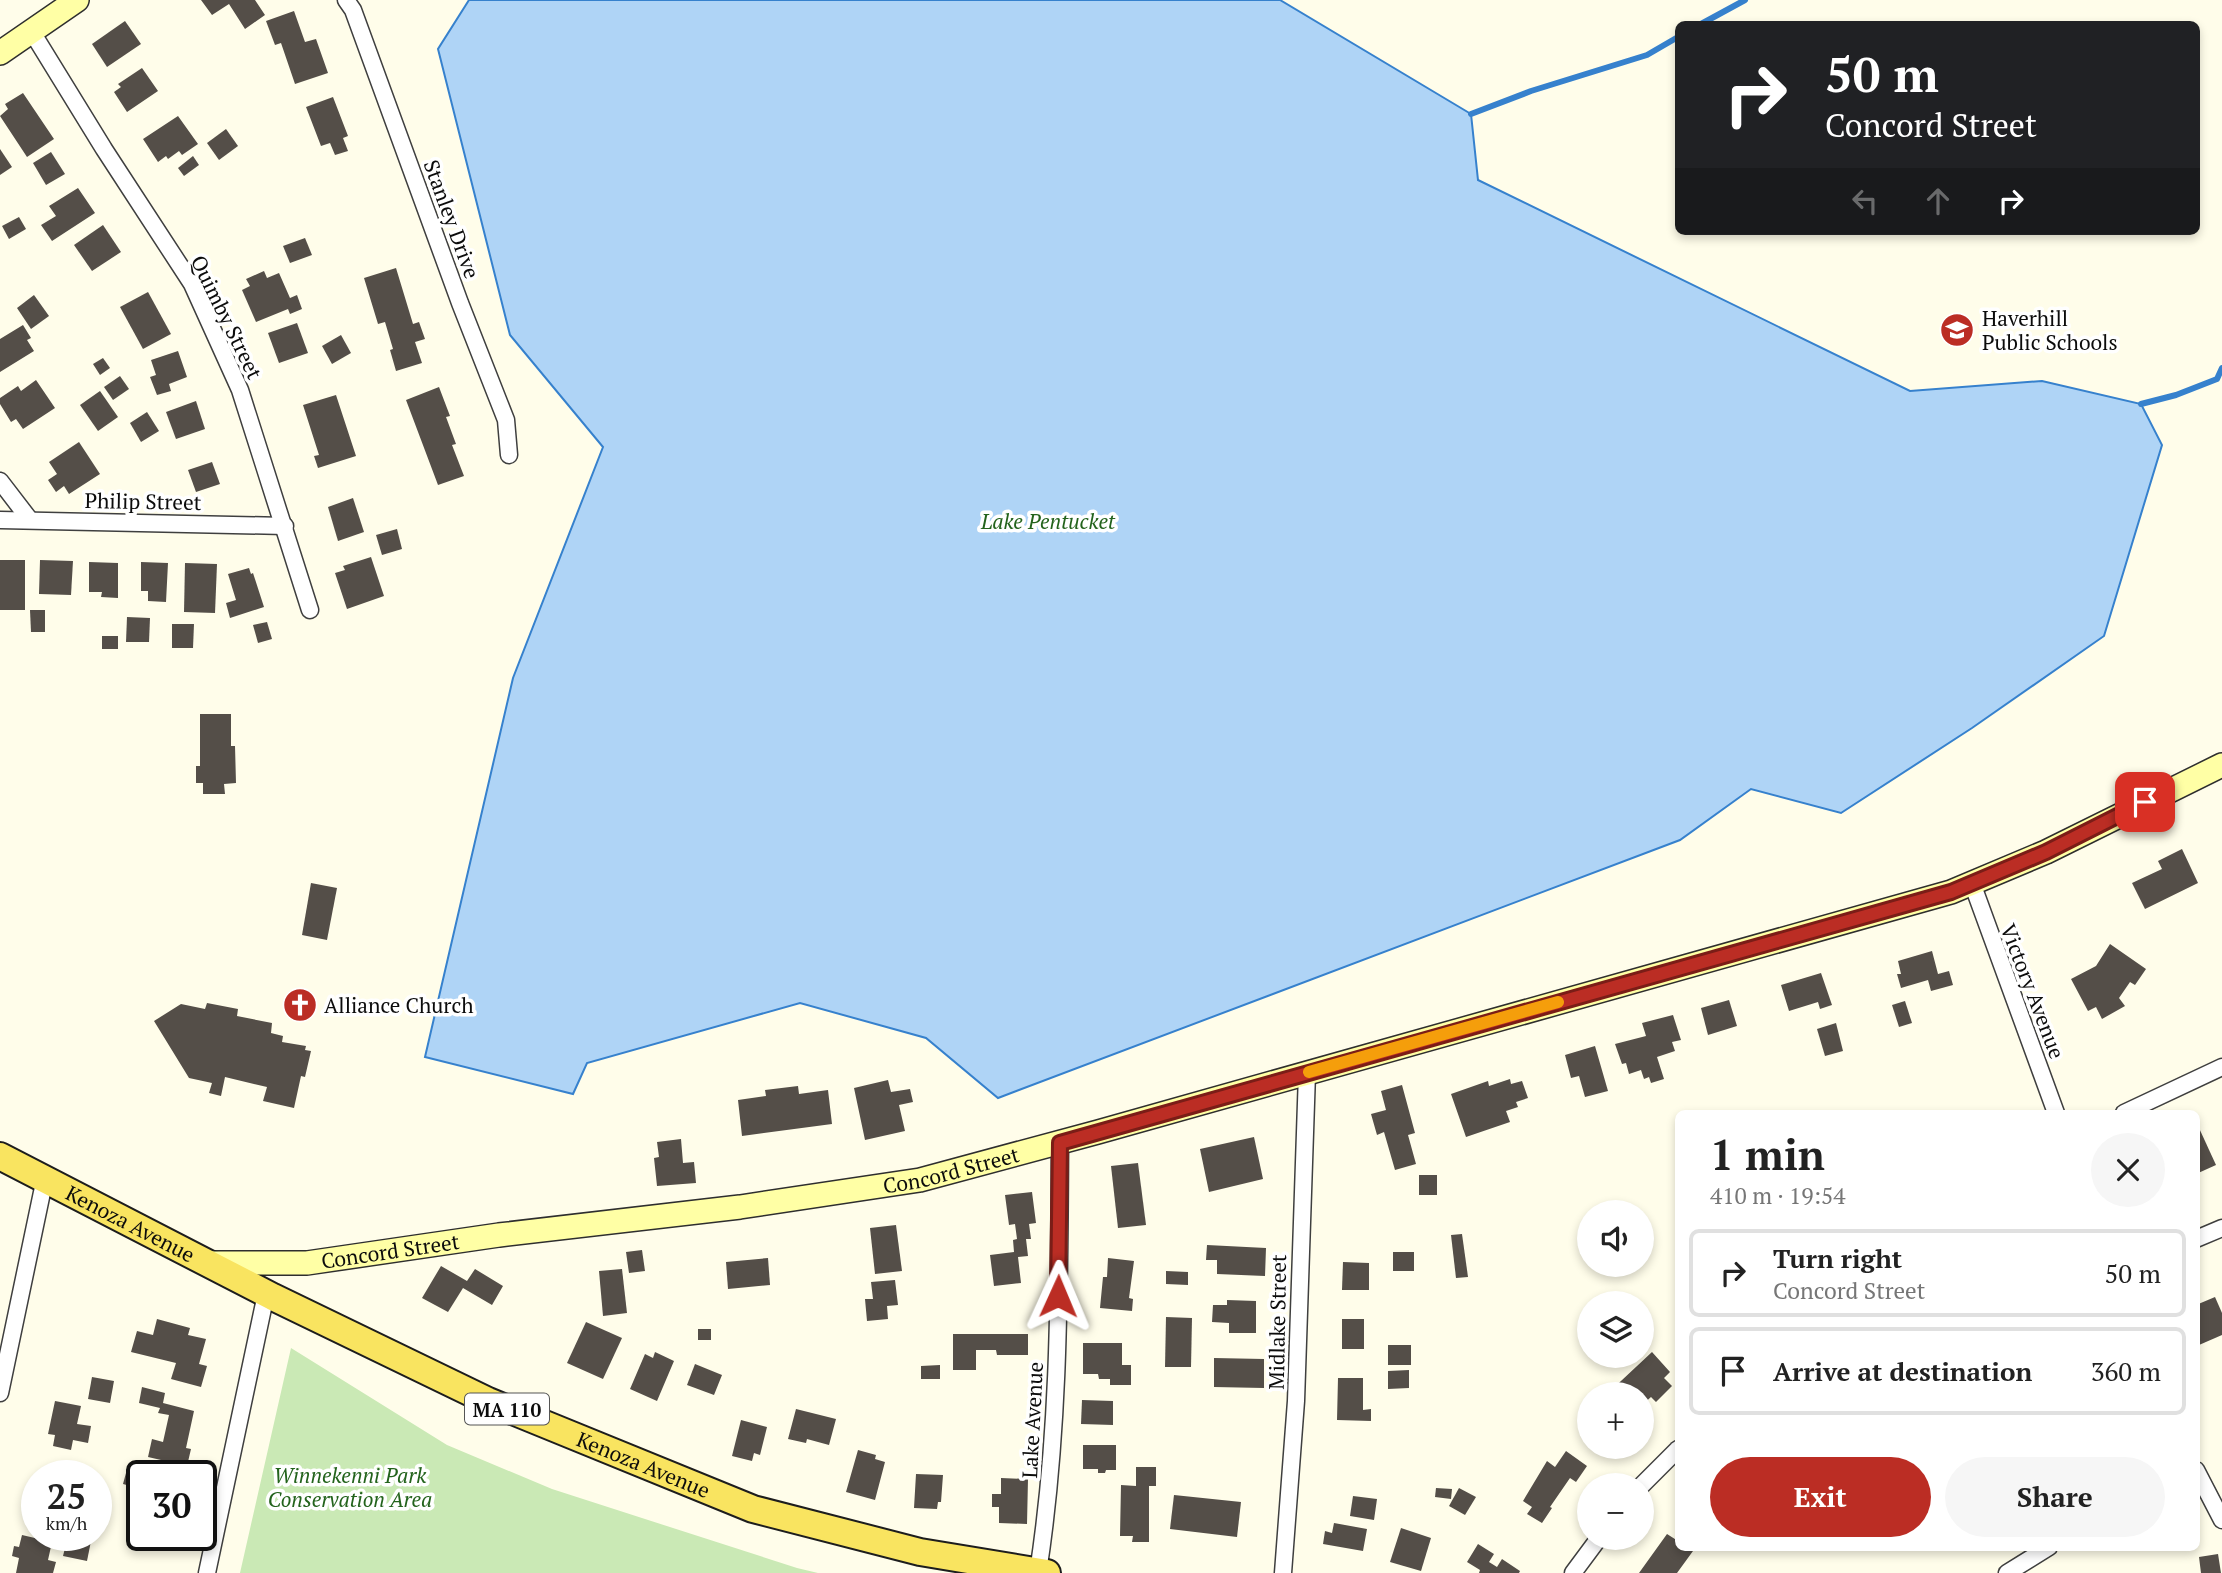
<!DOCTYPE html>
<html lang="en">
<head>
<meta charset="utf-8">
<style>
	:root { --surface:#fff; --page:#f6f6f6; --text:#222; --muted:#767676; --line:#e0e0e0; --accent:#bb2d24 }
	body { margin:0; font-family:"PT Serif",serif; background:var(--page); color:var(--text); height:100vh; display:flex; flex-direction:column; font-size:26px; white-space:nowrap }
	* { box-sizing:border-box; margin:0 }
	p { font-size:23px; color:var(--muted) }
	.icon { flex:none; width:38px; height:38px; fill:none; stroke:currentColor; stroke-width:2; stroke-linecap:round; stroke-linejoin:round }
	.map { position:relative; flex:1; overflow:hidden }
	.panel { position:absolute; left:1675px; top:1110px; width:525px; height:441px; display:flex; flex-direction:column; background:var(--surface); border-radius:10px; box-shadow:0 4px 10px #0003 }
	.panel>* { flex:none }
	.banner { position:absolute; left:1675px; top:21px; width:525px; height:214px; border-radius:10px; box-shadow:0 4px 10px #0003; background:#202124; color:#fff; overflow:hidden }
	.fabs { position:absolute; left:1577px; top:1200px; display:grid; gap:14px }
	.fabs a { display:grid; place-items:center; width:77px; height:77px; border-radius:50%; background:var(--surface); box-shadow:0 4px 10px #0003; font-size:35px }
	.speed { position:absolute; left:21px; top:1460px; display:flex; gap:14px; font-size:35px; font-weight:700; text-align:center }
	.speed>* { display:grid; place-content:center; width:91px; height:91px; border-radius:50%; background:var(--surface); box-shadow:0 4px 10px #0003; line-height:1 }
	.speed small { font-size:18px; font-weight:400 }
	.speed .limit { border:4px solid #111; border-radius:10px; background:#fff; color:#111 }
	.pin { position:absolute; display:grid; place-items:center; width:60px; height:60px; color:#fff; margin:-30px; border-radius:14px; box-shadow:0 4px 10px #0006 }
	.me { position:absolute; width:77px; margin:-38px; rotate:1deg; stroke-linejoin:round; filter:drop-shadow(0 0 5px #0008) }
	.turn { display:flex; align-items:center; gap:24px; height:147px; padding:0 35px; font-size:32px }
	.turn .icon { width:91px; height:91px; stroke-width:2.5 }
	.turn b { display:block; font-size:49px; line-height:60px }
	.lanes { display:flex; align-items:center; height:66px; padding:0 35px; background:#0003; justify-content:center; gap:35px; direction:ltr }
	.lanes .off { opacity:.35 }
	.round { display:grid; place-items:center; flex:none; width:74px; height:74px; border-radius:37px; background:var(--page) }
	.overview { display:flex; align-items:center; justify-content:space-between; height:119px; padding:0 35px }
	h1 { font-size:42px; font-weight:700; line-height:52px }
	.button { display:flex; gap:14px; margin-top:auto; padding:14px 35px }
	.button a { flex:1; height:80px; border-radius:42px; background:var(--accent); color:#fff; font-size:28px; font-weight:700; line-height:80px; text-align:center }
	.button a+a { background:var(--page); color:var(--text) }
	ul { padding:0; list-style:none }
	li { display:flex; align-items:center; gap:21px; height:88px; margin:0 14px 10px; padding:0 21px; border:4px solid var(--line); border-radius:10px }
	li div { flex:1 }
	li b { display:block; font-size:26px }
	li em { font-style:normal }
	.map>svg:first-child { display:block }
</style>
</head>
<body>
<div class="map">
<svg width="2222" height="1573" viewBox="0 0 2222 1573">
	<rect width="100%" height="100%" fill="#fffdea"/>
	<polygon fill="#cae9b5" points="291,1348 447,1445 552,1489 797,1568 818,1573 240,1573"/>
	<polygon fill="#afd4f6" stroke="#3681cd" stroke-width="2" points="469,0 1280,0 1471,114 1478,180 1910,391 2042,381 2141,404 2162,445 2104,636 1972,728 1841,813 1751,789 1680,840 998,1098 926,1038 800,1003 587,1063 573,1094 425,1057 513,678 603,447 510,335 438,49"/>
	<g fill="none" stroke-linecap="round" stroke-linejoin="round">
		<g stroke="#3681cd" stroke-width="6">
			<polyline points="1701,24 1745,0"/>
			<polyline points="1471,114 1531,91 1647,55 1678,37"/>
			<polyline points="2141,404 2176,395 2217,379 2222,368"/>
		</g>
	</g>
	<g fill="#544e48">
		<polygon points="201,0 255,0 265,15 245,29 229,4 212,15"/>
		<polygon points="294,11 305,42 316,39 328,73 295,84 281,43 275,45 266,21"/>
		<polygon points="125,21 141,44 107,67 92,44"/>
		<polygon points="142,68 158,91 127,112 114,92 121,87 118,84"/>
		<polygon points="23,93 54,139 27,157 0,116 8,109 5,104"/>
		<polygon points="333,97 348,136 343,138 348,151 335,155 330,143 321,146 306,107"/>
		<polygon points="178,116 198,144 182,155 179,151 168,159 166,156 158,162 143,139"/>
		<polygon points="226,129 238,146 219,160 207,143"/>
		<polygon points="0,149 12,167 0,175"/>
		<polygon points="51,152 65,174 46,185 33,163"/>
		<polygon points="193,156 199,165 184,176 178,168"/>
		<polygon points="78,188 95,213 52,241 41,225 56,216 49,206"/>
		<polygon points="19,217 26,229 9,239 2,226"/>
		<polygon points="103,225 121,252 92,271 74,245"/>
		<polygon points="305,238 312,255 290,263 283,246"/>
		<polygon points="396,268 413,324 419,322 425,339 415,342 422,363 396,371 390,350 393,349 385,322 378,324 364,278"/>
		<polygon points="264,271 267,278 279,273 290,298 297,295 302,309 290,314 288,309 256,322 242,290 250,286 246,279"/>
		<polygon points="148,292 171,334 143,349 120,307"/>
		<polygon points="34,295 49,316 31,329 17,308"/>
		<polygon points="297,323 308,353 279,363 268,333"/>
		<polygon points="23,325 31,338 27,340 34,351 0,372 0,339"/>
		<polygon points="341,335 351,353 332,364 322,346"/>
		<polygon points="178,351 187,377 169,384 171,391 157,395 150,377 156,375 151,360"/>
		<polygon points="103,358 110,368 100,375 93,364"/>
		<polygon points="120,376 129,389 113,400 104,387"/>
		<polygon points="36,380 55,408 23,429 16,419 11,422 0,404 0,398 18,386 21,391"/>
		<polygon points="439,387 450,416 446,417 456,444 452,445 464,476 438,485 406,400"/>
		<polygon points="100,391 118,417 98,431 80,405"/>
		<polygon points="336,395 356,456 318,468 314,456 319,455 303,405"/>
		<polygon points="196,401 205,429 176,439 166,412"/>
		<polygon points="147,412 159,431 141,442 130,423"/>
		<polygon points="79,442 100,474 69,494 64,486 56,492 48,480 57,474 49,462"/>
		<polygon points="212,462 220,484 196,492 188,470"/>
		<polygon points="353,498 364,532 338,541 328,507"/>
		<polygon points="397,529 402,549 382,555 376,535"/>
		<polygon points="371,557 384,596 347,609 335,573 345,570 343,566"/>
		<rect x="0" y="560" width="25" height="50"/>
		<polygon points="40,560 73,561 71,595 39,594"/>
		<polygon points="89,562 118,563 118,598 101,597 102,592 89,592"/>
		<polygon points="141,562 168,563 166,602 148,601 148,591 141,591"/>
		<polygon points="185,563 217,564 215,613 184,612"/>
		<polygon points="249,568 251,574 253,573 264,607 230,618 226,603 236,600 228,574"/>
		<polygon points="30,610 45,610 45,632 31,632"/>
		<polygon points="127,617 150,618 149,642 126,642"/>
		<polygon points="267,622 272,639 258,643 253,625"/>
		<polygon points="172,624 194,624 193,648 172,648"/>
		<rect x="102" y="636" width="16" height="13"/>
		<polygon points="200,714 231,714 231,746 235,746 236,783 224,784 225,794 203,794 203,783 196,783 196,766 200,766"/>
		<polygon points="2182,849 2198,883 2145,909 2132,883 2162,869 2158,861"/>
		<polygon points="311,883 337,888 327,940 302,935"/>
		<polygon points="2110,944 2146,969 2135,985 2130,982 2119,998 2125,1006 2102,1019 2096,1007 2088,1011 2071,979 2096,966"/>
		<polygon points="1932,951 1938,974 1949,971 1953,985 1931,991 1928,980 1901,988 1897,974 1901,974 1898,961"/>
		<polygon points="1821,973 1832,1005 1820,1009 1818,1002 1789,1011 1781,985"/>
		<polygon points="1729,1000 1737,1026 1708,1035 1701,1008"/>
		<polygon points="1905,1001 1912,1023 1899,1027 1892,1005"/>
		<polygon points="207,1003 238,1009 237,1016 272,1023 271,1033 283,1036 282,1042 306,1046 305,1050 311,1051 305,1077 301,1076 294,1108 263,1101 267,1087 225,1077 221,1096 209,1093 212,1083 189,1078 154,1021 181,1004 205,1009"/>
		<polygon points="1673,1015 1681,1040 1672,1042 1675,1051 1657,1057 1664,1079 1651,1083 1649,1077 1644,1079 1641,1070 1629,1074 1626,1063 1622,1064 1615,1044 1646,1036 1642,1023"/>
		<polygon points="1836,1023 1843,1051 1825,1056 1817,1029"/>
		<polygon points="1595,1046 1608,1091 1585,1097 1579,1076 1571,1078 1565,1055"/>
		<polygon points="1510,1079 1511,1084 1522,1081 1528,1098 1516,1102 1518,1107 1506,1111 1510,1122 1466,1137 1451,1094 1488,1081 1489,1086"/>
		<polygon points="888,1080 891,1092 910,1089 913,1102 899,1105 905,1131 865,1140 854,1088"/>
		<polygon points="1402,1085 1415,1133 1408,1135 1416,1164 1395,1170 1384,1132 1377,1135 1371,1114 1386,1110 1381,1091"/>
		<polygon points="798,1086 799,1094 828,1090 832,1124 742,1136 738,1100 766,1096 765,1090"/>
		<polygon points="2199,1128 2216,1165 2196,1174 2196,1129"/>
		<polygon points="1254,1137 1263,1179 1209,1192 1200,1149"/>
		<polygon points="681,1139 683,1163 694,1162 696,1183 657,1186 654,1158 659,1157 657,1142"/>
		<polygon points="1138,1163 1146,1225 1118,1228 1111,1166"/>
		<rect x="1419" y="1175" width="18" height="20"/>
		<polygon points="1032,1192 1036,1223 1029,1224 1031,1239 1026,1239 1028,1256 1018,1257 1021,1283 994,1286 990,1255 1014,1252 1013,1240 1017,1239 1015,1224 1009,1225 1005,1195"/>
		<polygon points="896,1225 902,1271 875,1274 870,1228"/>
		<polygon points="1462,1234 1468,1277 1456,1278 1451,1235"/>
		<polygon points="1207,1245 1266,1248 1265,1276 1217,1274 1217,1260 1206,1260"/>
		<polygon points="642,1250 645,1271 629,1273 626,1252"/>
		<rect x="1393" y="1252" width="21" height="19"/>
		<polygon points="768,1258 770,1285 728,1289 726,1262"/>
		<polygon points="1108,1258 1134,1261 1129,1298 1133,1299 1132,1311 1100,1308 1103,1277 1107,1277"/>
		<polygon points="1343,1262 1369,1263 1369,1290 1342,1290"/>
		<polygon points="441,1266 467,1281 475,1269 503,1286 492,1305 463,1288 448,1312 422,1298"/>
		<polygon points="622,1269 627,1313 603,1316 599,1271"/>
		<polygon points="1166,1271 1188,1272 1188,1285 1166,1284"/>
		<polygon points="895,1280 898,1305 887,1306 888,1319 867,1321 865,1299 873,1299 871,1282"/>
		<polygon points="2215,1297 2222,1313 2222,1335 2199,1345 2196,1338 2196,1305"/>
		<polygon points="1227,1300 1256,1301 1256,1333 1229,1333 1229,1323 1212,1322 1213,1305 1227,1305"/>
		<polygon points="1166,1317 1192,1318 1191,1367 1165,1367"/>
		<polygon points="157,1319 190,1328 188,1335 206,1339 199,1364 207,1366 201,1387 171,1379 176,1363 131,1352 137,1331 153,1335"/>
		<rect x="1342" y="1319" width="22" height="30"/>
		<polygon points="586,1322 622,1338 603,1379 567,1363"/>
		<rect x="698" y="1329" width="13" height="11"/>
		<polygon points="953,1334 1028,1334 1028,1355 997,1355 996,1350 976,1350 976,1370 953,1370"/>
		<polygon points="1083,1343 1122,1343 1122,1365 1131,1365 1131,1385 1110,1385 1110,1379 1099,1379 1098,1374 1083,1374"/>
		<rect x="1388" y="1345" width="23" height="20"/>
		<polygon points="655,1352 674,1361 657,1401 630,1389 645,1354 653,1358"/>
		<polygon points="1652,1352 1670,1372 1664,1378 1672,1386 1656,1402 1651,1397 1642,1405 1642,1395 1606,1395"/>
		<polygon points="1214,1358 1264,1359 1264,1388 1214,1387"/>
		<polygon points="695,1364 722,1375 714,1395 687,1385"/>
		<polygon points="940,1365 940,1379 921,1379 921,1366"/>
		<polygon points="1409,1370 1409,1388 1388,1389 1388,1371"/>
		<polygon points="92,1377 114,1381 110,1403 88,1399"/>
		<polygon points="1338,1378 1363,1378 1363,1410 1371,1409 1371,1421 1337,1420"/>
		<polygon points="142,1387 165,1393 163,1403 194,1411 186,1448 191,1449 187,1466 148,1457 152,1439 163,1442 169,1415 158,1413 160,1408 139,1403"/>
		<polygon points="1082,1400 1113,1401 1113,1425 1081,1424"/>
		<polygon points="55,1401 81,1406 77,1424 91,1426 88,1443 73,1440 71,1450 53,1446 55,1435 48,1434"/>
		<polygon points="796,1409 836,1419 829,1445 807,1439 806,1443 788,1439"/>
		<polygon points="741,1420 767,1427 760,1455 754,1453 752,1461 732,1456"/>
		<polygon points="1083,1445 1116,1445 1116,1470 1106,1470 1105,1473 1098,1473 1098,1469 1083,1469"/>
		<polygon points="858,1450 876,1455 875,1459 885,1462 875,1500 846,1492"/>
		<polygon points="1566,1451 1587,1466 1576,1482 1570,1478 1550,1507 1552,1508 1542,1523 1527,1514 1532,1507 1523,1501 1547,1461 1555,1467"/>
		<polygon points="1136,1467 1156,1467 1156,1486 1149,1486 1149,1542 1132,1542 1133,1536 1120,1536 1121,1485 1136,1486"/>
		<polygon points="126,1473 142,1476 142,1498 132,1496 134,1487 123,1484"/>
		<polygon points="916,1474 943,1475 941,1502 938,1502 937,1509 914,1508"/>
		<polygon points="1001,1478 1028,1479 1027,1524 999,1523 999,1507 992,1507 992,1494 1001,1494"/>
		<polygon points="1436,1488 1452,1489 1451,1499 1435,1497"/>
		<polygon points="1459,1488 1476,1497 1465,1515 1449,1506"/>
		<polygon points="1174,1495 1241,1502 1237,1537 1170,1529"/>
		<polygon points="1353,1496 1377,1499 1374,1520 1350,1516"/>
		<polygon points="141,1508 142,1535 166,1535 164,1542 135,1536"/>
		<polygon points="1334,1523 1367,1529 1363,1551 1323,1544 1325,1531 1332,1533"/>
		<polygon points="1401,1528 1431,1538 1421,1571 1390,1562"/>
		<polygon points="1667,1534 1678,1541 1678,1547 1686,1547 1693,1551 1677,1573 1639,1573"/>
		<polygon points="22,1535 52,1542 48,1560 56,1562 53,1573 16,1573 19,1558 12,1556 14,1546 19,1547"/>
		<polygon points="68,1536 91,1541 87,1561 63,1556"/>
		<polygon points="1478,1544 1494,1554 1489,1562 1497,1567 1502,1559 1520,1571 1519,1573 1479,1573 1480,1570 1467,1562"/>
		<polygon points="2218,1554 2221,1573 2201,1573 2199,1557"/>
	</g>
	<g fill="none" stroke-linecap="round" stroke-linejoin="round">
		<g stroke="#3f3f3f" stroke-width="19">
			<g id="street">
				<polyline points="346,0 353,10 460,303 506,420 509,455"/>
				<polyline points="32,32 104,149 192,284 240,390 310,610"/>
				<polyline points="0,481 30,520"/>
				<polyline points="0,520 285,526"/>
				<polyline points="1972,883 2056,1113"/>
				<polyline points="2124,1113 2222,1067"/>
				<polyline points="2196,1239 2222,1228"/>
				<polyline points="0,1393 45,1178"/>
				<polyline points="2196,1470 2222,1520"/>
				<polyline points="1641,1486 1678,1449"/>
				<path d="M 1038,1572 C 1060,1430 1059,1286 1060,1143"/>
				<polyline points="207,1573 266,1294"/>
				<polyline points="1283,1573 1296,1401 1307,1073"/>
				<polyline points="1573,1573 1599,1538"/>
				<polyline points="2007,1573 2049,1547"/>
			</g>
		</g>
		<g stroke="#2e2e2e" stroke-width="26">
			<g id="secondary">
				<polyline points="0,53 77,0"/>
				<path id="s1" d="M 207,1263 L 307,1263 L 499,1235 L 740,1207 L 920,1180 L 1098,1132 L 1951,892 L 2046,852 L 2222,765"/>
			</g>
		</g>
		<g stroke="#1d1d1d" stroke-width="30">
			<g id="primary">
				<path id="s2" d="M 0,1156 L 273,1297 L 488,1401 L 753,1509 L 920,1552 L 1047,1573"/>
			</g>
		</g>
		<use href="#street" stroke="#fff" stroke-width="16"/>
		<use href="#secondary" stroke="#ffffa5" stroke-width="23"/>
		<use href="#primary" stroke="#f9e460" stroke-width="26"/>
	</g>
	<g fill="none" stroke-linecap="round" stroke-linejoin="round">
		<g stroke="#7a1d17" stroke-width="18">
			<polyline id="route" points="1058,1296 1060,1143 1951,892 2046,852 2145,802"/>
		</g>
		<use href="#route" stroke="#bb2d24" stroke-width="12"/>
		<polyline stroke="#f59e0b" stroke-width="12" points="1309,1072 1558,1002"/>
	</g>
	<defs>
		<g id="school-disc" transform="scale(1.75)"><circle r="9.5" fill="#bb2d24" stroke="#fff"/><path d="M0-5L7-2L0 1L-7-2ZM-4 1L0 2.5L4 1V4Q0 6-4 4Z" fill="#fff"/></g>
		<g id="church-disc" transform="scale(1.75)"><circle r="9.5" fill="#bb2d24" stroke="#fff"/><path d="M-1.2-6h2.4v3.5h3.3v2.4h-3.3V6h-2.4V-.1h-3.3v-2.4h3.3Z" fill="#fff"/></g>
	</defs>
	<g fill-rule="evenodd">
		<use href="#school-disc" x="1957" y="330"/>
		<use href="#church-disc" x="300" y="1005"/>
	</g>
	<g text-anchor="middle" dominant-baseline="central" stroke-width="7" stroke-linejoin="round" paint-order="stroke">
		<rect fill="#fff" stroke="#555" stroke-width="2" x="465" y="1393.5" width="84" height="31" rx="5"/>
		<g font-size="19" font-weight="bold" fill="#0c0c0c">
			<text x="507" y="1409">MA 110</text>
		</g>
		<g font-size="21" fill="#0c0c0c" stroke="#fff">
			<text transform="translate(452 219) rotate(70)">Stanley Drive</text>
			<text transform="translate(227 317) rotate(64)">Quimby Street</text>
			<text transform="translate(143 501) rotate(1)">Philip Street</text>
			<text transform="translate(2033 991) rotate(69)">Victory Avenue</text>
			<text stroke="none"><textPath href="#s1" startOffset="751">Concord Street</textPath></text>
			<text stroke="none"><textPath href="#s2" startOffset="147">Kenoza Avenue</textPath></text>
			<text stroke="none"><textPath href="#s1" startOffset="184">Concord Street</textPath></text>
			<text transform="translate(1277 1322) rotate(-89)">Midlake Street</text>
			<text transform="translate(1032 1420) rotate(-87)">Lake Avenue</text>
			<text stroke="none"><textPath href="#s2" startOffset="714">Kenoza Avenue</textPath></text>
		</g>
		<g font-size="21" fill="#0c0c0c" stroke="#fff" text-anchor="start">
			<text x="1982" y="318">Haverhill<tspan x="1982" dy="24">Public Schools</tspan></text>
			<text x="324" y="1005">Alliance Church</text>
		</g>
		<g font-size="21" font-style="italic" fill="#23631c" stroke="#fff">
			<text x="1048" y="521">Lake Pentucket</text>
			<text x="350" y="1475">Winnekenni Park<tspan x="350" dy="24">Conservation Area</tspan></text>
		</g>
	</g>
</svg>
<div class="fabs">
<a><svg class="icon" aria-label="sound" viewBox="0 0 24 24"><path d="M4 9h4l5-4v14l-5-4H4zM17 9q2 3 0 6"/></svg></a>
<a><svg class="icon" aria-label="layers" viewBox="0 0 24 24"><path d="M12 4l9 5-9 5-9-5zM3 14l9 5 9-5"/></svg></a>
<a>+</a>
<a>−</a>
</div>
<div class="speed"><div>25<small>km/h</small></div><div class="limit">30</div></div>
<div class="pin" style="left:2145px;top:802px;background:#d93025"><svg class="icon" aria-label="arrive" viewBox="0 0 24 24"><path d="M6 21V4h12l-3 4 3 4H6"/></svg></div>
<svg class="me" style="left:1058px;top:1296px" viewBox="-20 -20 40 40"><path d="M0-17L14 15 0 8-14 15z" fill="#bb2d24" stroke="#fff" stroke-width="4"/></svg>
<div class="banner">
<div class="turn"><svg class="icon" aria-label="right" viewBox="0 0 24 24"><path d="M7 20v-9h11M14 6l5 5-5 5"/></svg><div><b>50 m</b>Concord Street</div></div>
<div class="lanes"><svg class="icon off" aria-label="left" viewBox="0 0 24 24"><path d="M17 20v-9H6M10 6l-5 5 5 5"/></svg><svg class="icon off" aria-label="ahead" viewBox="0 0 24 24"><path d="M12 20V5M6 11l6-6 6 6"/></svg><svg class="icon" aria-label="right" viewBox="0 0 24 24"><path d="M7 20v-9h11M14 6l5 5-5 5"/></svg></div>
</div>
<section class="panel">
<div class="overview"><div><h1>1 min</h1><p>410 m · 19:54</p></div><a class="round"><svg class="icon" aria-label="close" viewBox="0 0 24 24"><path d="M6 6l12 12M18 6L6 18"/></svg></a></div>
<ul>
<li><svg class="icon" aria-label="right" viewBox="0 0 24 24"><path d="M7 20v-9h11M14 6l5 5-5 5"/></svg><div><b>Turn right</b><p>Concord Street</p></div><em>50 m</em></li>
<li><svg class="icon" aria-label="arrive" viewBox="0 0 24 24"><path d="M6 21V4h12l-3 4 3 4H6"/></svg><div><b>Arrive at destination</b></div><em>360 m</em></li>
</ul>
<div class="button"><a>Exit</a><a>Share</a></div>
</section>
</div>
</body>
</html>
